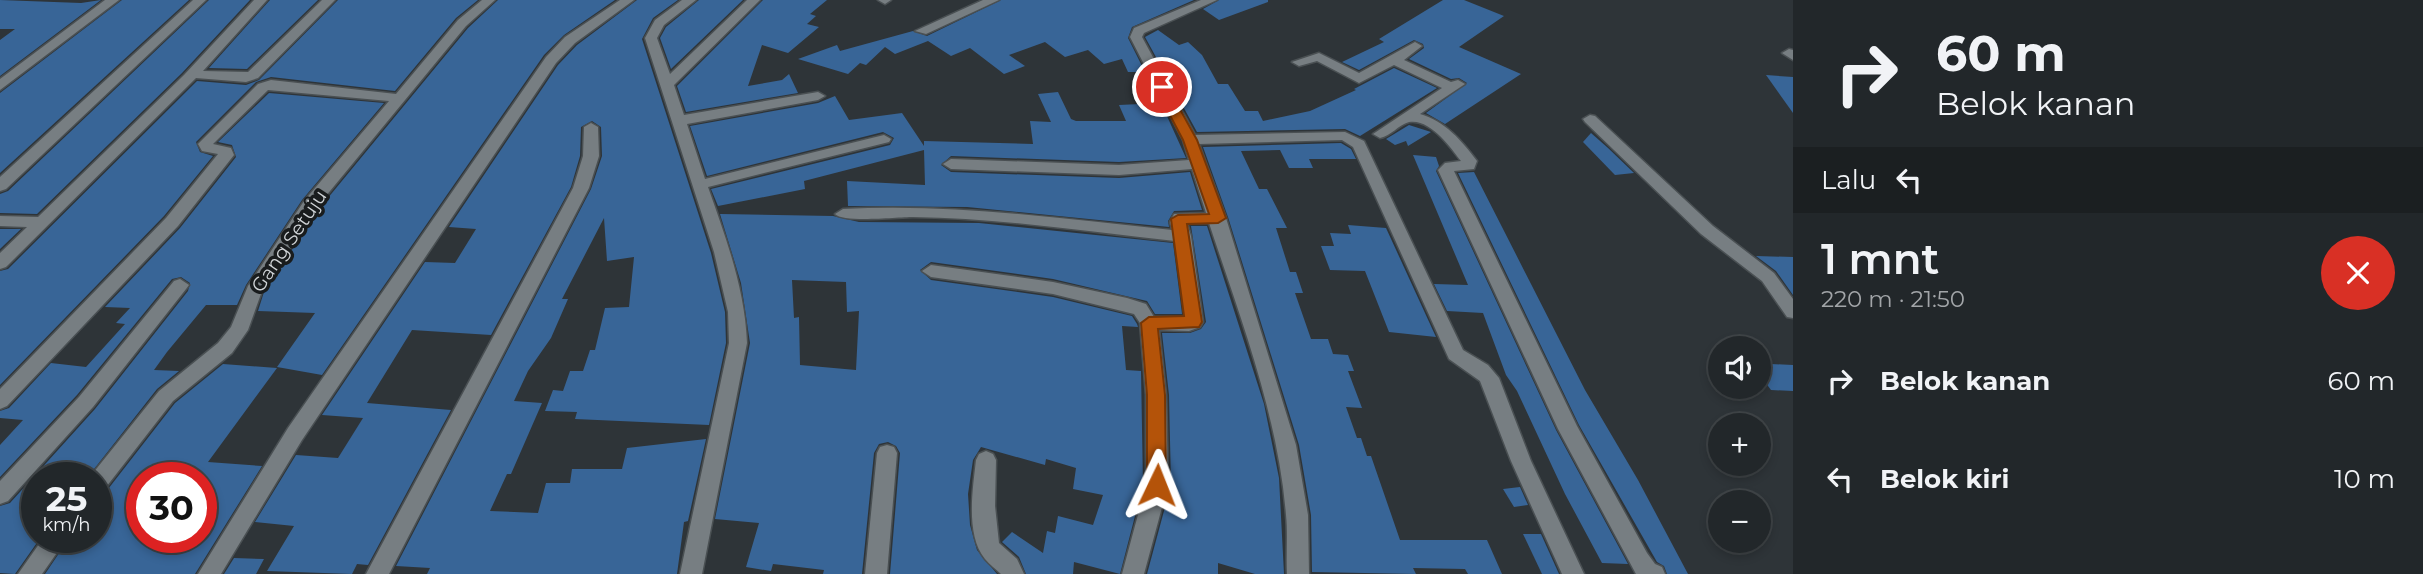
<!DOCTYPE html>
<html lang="id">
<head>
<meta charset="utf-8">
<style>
	:root { --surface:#22272a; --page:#2e3336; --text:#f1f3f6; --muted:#a2a5a8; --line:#3f4447 }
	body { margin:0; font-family:Montserrat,sans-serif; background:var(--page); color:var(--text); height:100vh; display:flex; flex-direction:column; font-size:26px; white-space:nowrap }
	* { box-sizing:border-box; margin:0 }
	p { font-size:23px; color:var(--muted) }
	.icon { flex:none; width:38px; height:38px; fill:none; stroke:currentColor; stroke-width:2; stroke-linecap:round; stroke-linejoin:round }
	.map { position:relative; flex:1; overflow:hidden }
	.drawer { display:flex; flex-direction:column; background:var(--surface); width:630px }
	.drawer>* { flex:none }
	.top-card { background:#22272a; color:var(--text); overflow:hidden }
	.controls { position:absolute; left:1708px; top:336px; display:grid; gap:14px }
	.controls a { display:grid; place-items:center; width:63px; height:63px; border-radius:50%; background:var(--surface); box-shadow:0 4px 10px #0003,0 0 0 2px var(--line); font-size:35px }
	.speed { position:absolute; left:21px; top:462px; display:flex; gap:14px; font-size:35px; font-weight:700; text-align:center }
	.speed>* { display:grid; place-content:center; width:91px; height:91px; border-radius:50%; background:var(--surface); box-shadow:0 4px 10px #0003,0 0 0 2px var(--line); line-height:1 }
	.speed small { font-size:18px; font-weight:400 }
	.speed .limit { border:10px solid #d22; background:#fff; color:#111 }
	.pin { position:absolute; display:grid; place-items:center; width:60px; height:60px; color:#fff; margin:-30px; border:4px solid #fff; border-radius:50%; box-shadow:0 2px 7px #0007 }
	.me { position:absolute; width:77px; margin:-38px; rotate:2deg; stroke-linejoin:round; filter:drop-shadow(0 0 5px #0008) }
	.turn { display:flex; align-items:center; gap:24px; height:147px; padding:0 28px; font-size:32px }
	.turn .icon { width:91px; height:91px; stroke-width:2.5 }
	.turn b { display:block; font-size:49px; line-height:60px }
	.then { display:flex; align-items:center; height:66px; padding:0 28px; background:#0003; gap:14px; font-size:26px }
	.round { display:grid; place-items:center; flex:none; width:74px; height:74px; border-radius:37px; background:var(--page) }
	.headline { display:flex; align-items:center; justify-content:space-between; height:119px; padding:0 28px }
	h1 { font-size:42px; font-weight:600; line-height:52px }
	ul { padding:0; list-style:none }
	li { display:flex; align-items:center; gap:21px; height:98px; padding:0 28px }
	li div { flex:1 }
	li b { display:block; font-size:26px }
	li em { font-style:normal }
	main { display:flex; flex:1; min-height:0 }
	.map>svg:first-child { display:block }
</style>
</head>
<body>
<main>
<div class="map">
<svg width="1793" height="574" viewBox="0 0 1793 574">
	<rect width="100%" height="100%" fill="#2e3438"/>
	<g fill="#386597" fill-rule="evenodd">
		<polygon points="0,0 81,3 101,0 0,76 0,40 15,29 0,29"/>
		<polygon points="122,0 189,0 0,173 0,93"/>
		<polygon points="209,0 250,0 182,73 37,214 0,213 0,194 8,191"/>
		<polygon points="270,0 318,0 247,69 209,68"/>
		<polygon points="338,0 478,0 456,18 395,91 271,77 256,82 196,142 200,152 213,156 164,216 0,385 0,271 8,269 197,81 246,85 259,80"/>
		<polygon points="498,0 615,0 564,35 544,55 322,375 277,367 315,313 258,311 264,292 318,210 468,28"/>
		<polygon points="637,0 678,0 653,18 642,39 711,253 725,312 726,343 709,425 575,419 577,412 545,411 553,390 563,391 570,371 583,371 590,350 595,350 605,308 629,307 634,257 607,261 604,218 562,299 568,299 551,338 528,371 514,401 542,403 511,474 507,474 490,511 538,513 546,483 570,483 572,469 622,469 627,448 706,439 688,521 684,522 677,574 427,574 430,568 396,566 591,189 602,156 601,127 592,121 581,127 580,156 571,187 491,335 412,330 367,403 451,410 368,565 357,564 352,574 267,571 294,526 255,522 296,455 338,458 363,418 322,415 425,262 455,263 476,229 449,227 558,65 577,45"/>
		<polygon points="699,0 743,0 671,69 660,38 666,27"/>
		<polygon points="763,0 827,0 810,14 816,16 807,24 819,27 788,53 762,45 748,86 782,80 789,74 798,93 686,112 677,86"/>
		<polygon points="1001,0 1194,0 1132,27 1128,38 1145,72 1128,72 1122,59 1104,64 1088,50 1065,57 1045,42 1009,55 1025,66 1004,74 970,48 951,56 928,41 895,54 885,47 866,65 860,63 848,74 798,59 837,45 840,51 913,31 927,36"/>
		<polygon points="1219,0 1268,0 1268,2 1219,20 1203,9"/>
		<polygon points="1443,0 1464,0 1504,16 1459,47 1521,74 1445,124 1426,113 1467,83 1459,78 1451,79 1409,59 1424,48 1423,44 1414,40 1359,70 1342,62 1384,42 1379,39"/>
		<polygon points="1158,30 1179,45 1188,42 1202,55 1218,84 1228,84 1245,111 1258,111 1263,121 1310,111 1356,90 1354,89 1394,68 1437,88 1360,136 1345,129 1197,132 1145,37"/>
		<polygon points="1766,75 1793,77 1793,113"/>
		<polygon points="1058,92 1071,119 1076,121 1126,121 1119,105 1161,103 1186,158 1119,162 951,156 941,165 951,172 1119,178 1190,172 1202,210 1174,211 1168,221 1169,227 967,207 848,206 847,181 925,185 924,150 804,181 805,189 718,206 711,189 890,145 894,138 883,132 707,176 690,126 818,103 835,96 849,120 902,113 924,146 924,141 1033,144 1030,121 1051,122 1038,94"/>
		<polygon points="269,93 384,103 302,200 246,285 237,305 206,305 167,352 154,370 179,371 157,389 87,478 37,478 37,537 41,537 15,574 0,573 0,506 10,503 95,409 188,291 190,283 181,277 172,279 77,395 0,477 0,445 23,420 0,418 0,411 9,408 51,363 86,367 125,324 116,323 130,308 105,307 180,228 236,157 232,145 218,142"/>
		<polygon points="1409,125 1431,132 1408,146 1406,141 1395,145 1386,139"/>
		<polygon points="1591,133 1608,148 1634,173 1615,175 1583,142"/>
		<polygon points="1341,143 1351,149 1356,159 1309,159 1313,168 1289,168 1280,150 1241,151 1259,189 1267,189 1287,228 1276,228 1290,272 1296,272 1303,293 1295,293 1311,339 1328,339 1333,354 1348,355 1354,371 1348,371 1362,408 1346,407 1357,438 1361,438 1367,456 1371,456 1400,540 1487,540 1502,574 1468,574 1465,569 1413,568 1416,574 1312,572 1311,515 1299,445 1228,217 1203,147"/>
		<polygon points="1413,155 1436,157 1439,166 1436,171 1556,430 1628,564 1602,563 1565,494 1517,391 1506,375 1483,313 1447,311 1434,284 1468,285"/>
		<polygon points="1474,172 1585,390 1638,480 1688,574 1667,574 1664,566 1657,562 1579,425 1458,173"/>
		<path d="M 720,214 L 833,216 L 859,222 L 979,223 L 1173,243 L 1182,314 L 1155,314 L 1147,301 L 1053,279 L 931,262 L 920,270 L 931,280 L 1053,297 L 1132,316 L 1137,324 L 1138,327 L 1122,326 L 1126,370 L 1141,371 L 1143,485 L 1120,574 L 1074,562 L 1073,574 L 1026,574 L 1019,557 L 1002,542 L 1012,532 L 1043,553 L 1047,531 L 1055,533 L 1058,516 L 1093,525 L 1103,495 L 1073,489 L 1076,468 L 1046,459 L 1045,465 L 981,447 L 973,460 L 968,494 L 970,525 L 977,550 L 997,574 L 890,574 L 900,453 L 896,446 L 888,442 L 879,444 L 874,453 L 862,574 L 823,574 L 824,570 L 773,564 L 771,571 L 746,567 L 759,523 L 715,519 L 750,343 L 741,283 ZM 792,280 L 846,282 L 847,312 L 859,311 L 856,370 L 800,365 L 799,317 L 794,318 Z"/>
		<polygon points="1348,225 1386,228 1436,337 1389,332 1365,271 1330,270 1321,246 1334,246 1330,233 1351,234"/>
		<polygon points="1191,226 1207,226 1264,404 1279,478 1284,574 1255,574 1218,563 1218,574 1147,574 1171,485 1169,395 1162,333 1190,333 1201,329 1206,322"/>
		<polygon points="0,229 21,229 0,249"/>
		<polygon points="1756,256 1793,257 1793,295 1776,271"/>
		<polygon points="1759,350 1771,364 1793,365 1793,391 1771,390 1759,374"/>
		<path d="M 223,364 L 277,368 L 208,462 L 262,466 L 195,574 L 45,574 L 70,537 L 96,537 L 96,496 L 105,493 L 175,403 ZM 142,478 L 201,478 L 201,537 L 142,537 Z"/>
		<polygon points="1520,487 1528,505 1514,507 1503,489"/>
		<polygon points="1523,534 1541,534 1559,574 1542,574"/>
		<polygon points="234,558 264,559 256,574 224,574"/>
	</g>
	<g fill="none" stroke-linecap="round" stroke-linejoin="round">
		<g stroke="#4a5053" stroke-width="3">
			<g id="minor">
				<polygon points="105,0 119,0 0,90 0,79"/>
				<polygon points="193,0 206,0 6,189 0,191 0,177"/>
				<polygon points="254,0 267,0 203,71 248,72 322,0 335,0 258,78 246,82 196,78 6,267 0,269 0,253 27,227 0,226 0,216 38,217 184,75"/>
				<polygon points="482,0 495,0 466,26 316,208 262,291 248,330 232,353 173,401 103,491 96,494 96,478 89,478 159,391 218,343 231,327 248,286 304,201 389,101 268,90 213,144 231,148 234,155 178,226 7,406 0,409 0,389 166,218 218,154 202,151 198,144 258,84 271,80 396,94 458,20"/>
				<polygon points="620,0 634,0 575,43 556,63 302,440 221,574 198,574 288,428 546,57 565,37"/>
				<path d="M 682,0 L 696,0 L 664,25 L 657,38 L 670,74 L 747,0 L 760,0 L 674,85 L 684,115 L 818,92 L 825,96 L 818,100 L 687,124 L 705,179 L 884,135 L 891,139 L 889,142 L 708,187 C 726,238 745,289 747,343 L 702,574 L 680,574 L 729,343 L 728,312 L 714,252 L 645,38 L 655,20 Z"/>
				<polygon points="878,0 891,0 885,4"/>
				<polygon points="983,0 999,0 926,34 915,31"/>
				<path d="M 1201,0 L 1217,0 L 1144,33 L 1142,37 L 1195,135 L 1345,132 L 1364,141 L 1463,350 L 1488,365 L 1499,378 L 1531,461 L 1584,574 L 1562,574 L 1511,461 L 1480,381 L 1449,359 L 1353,147 L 1342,140 L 1199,144 L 1226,218 L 1296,445 L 1308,515 L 1309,574 L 1287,574 C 1286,554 1288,534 1286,515 C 1278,415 1240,317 1209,223 L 1187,223 L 1191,236 L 1203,322 L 1200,327 L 1189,331 L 1159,330 L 1166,395 L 1168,485 L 1144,574 L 1122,574 L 1146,485 L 1146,395 L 1140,323 L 1134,314 L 1053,294 L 931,277 L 922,271 L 931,265 L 1053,282 L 1127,298 L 1146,304 L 1154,317 L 1185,317 L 1175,241 C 1088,232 1001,218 913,217 C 898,217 843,223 835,214 L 843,209 C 954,203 1062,219 1172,230 L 1170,222 L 1174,214 L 1206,213 L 1192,169 L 1119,175 L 951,169 L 943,164 L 951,159 L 1119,165 L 1189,160 L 1183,140 L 1130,37 L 1134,28 Z"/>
				<path d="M 1415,42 L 1422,46 L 1404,60 L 1451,82 L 1458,80 L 1465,84 L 1420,114 C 1445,121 1462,141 1477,161 L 1474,169 L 1454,171 L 1577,426 L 1647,553 L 1655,564 L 1662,567 L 1665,574 L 1636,574 L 1558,429 L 1438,170 L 1445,163 L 1461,161 C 1451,148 1430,118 1409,122 C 1398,125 1391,136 1380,138 L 1373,134 L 1442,88 L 1394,65 L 1359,83 L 1317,61 L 1299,66 L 1292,62 L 1319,53 L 1359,73 Z"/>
				<polygon points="1789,49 1793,50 1793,60 1782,53"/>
				<polygon points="1590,115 1595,116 1713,226 1774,273 1793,299 1793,318 1787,317 1762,281 1701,234 1585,122 1583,119"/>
				<polygon points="591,123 598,127 599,156 589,188 389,574 366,574 573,188 583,156 584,127"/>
				<polygon points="180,279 189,285 186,289 93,407 8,501 0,504 0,481 79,397 174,281"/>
				<polygon points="887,445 894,447 897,453 887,574 865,574 877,453 880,447"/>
				<path d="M 986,451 L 993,454 L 996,460 L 995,506 L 999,543 L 1017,559 L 1024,574 L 1001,574 C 996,569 990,565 985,559 C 965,535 973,488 976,460 L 979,454 Z"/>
				<polygon points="44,537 68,537 42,574 18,574"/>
			</g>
		</g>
		<use href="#minor" fill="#777e82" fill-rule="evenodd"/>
	</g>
	<polygon fill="#b45309" stroke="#753606" stroke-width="2" points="1157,84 1166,84 1197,140 1226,218 1218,223 1187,224 1202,322 1199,327 1158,329 1165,395 1166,485 1163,491 1150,491 1147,485 1147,395 1141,323 1149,317 1184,316 1171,219 1178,215 1209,214 1183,140 1155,87"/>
	<g text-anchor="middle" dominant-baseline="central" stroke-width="7" stroke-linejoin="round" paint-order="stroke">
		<g font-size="19" fill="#d0d4d7" stroke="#191c1d">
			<text transform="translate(289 241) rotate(-56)">Gang Setuju</text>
		</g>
	</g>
</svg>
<div class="controls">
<a><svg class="icon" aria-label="sound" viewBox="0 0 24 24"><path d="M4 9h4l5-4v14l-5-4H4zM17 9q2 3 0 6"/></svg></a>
<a>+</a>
<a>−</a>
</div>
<div class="speed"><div>25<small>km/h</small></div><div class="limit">30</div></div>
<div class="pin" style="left:1162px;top:87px;background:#d93025"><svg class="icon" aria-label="arrive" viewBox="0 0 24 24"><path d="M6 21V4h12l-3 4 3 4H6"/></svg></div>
<svg class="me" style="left:1157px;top:485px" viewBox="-20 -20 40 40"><path d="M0-17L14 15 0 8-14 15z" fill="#b45309" stroke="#fff" stroke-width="4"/></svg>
</div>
<section class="drawer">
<div class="top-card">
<div class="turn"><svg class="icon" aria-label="right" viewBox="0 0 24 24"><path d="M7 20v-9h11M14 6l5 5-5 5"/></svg><div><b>60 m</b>Belok kanan</div></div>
<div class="then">Lalu<svg class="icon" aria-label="left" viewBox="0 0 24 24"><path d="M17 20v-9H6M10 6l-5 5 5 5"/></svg></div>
</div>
<div class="headline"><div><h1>1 mnt</h1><p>220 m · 21:50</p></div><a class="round" style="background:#d93025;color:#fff"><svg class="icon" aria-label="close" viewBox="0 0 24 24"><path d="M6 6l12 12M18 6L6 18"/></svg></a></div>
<ul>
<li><svg class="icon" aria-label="right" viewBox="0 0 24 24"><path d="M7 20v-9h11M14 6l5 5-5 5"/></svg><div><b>Belok kanan</b></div><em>60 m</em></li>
<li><svg class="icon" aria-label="left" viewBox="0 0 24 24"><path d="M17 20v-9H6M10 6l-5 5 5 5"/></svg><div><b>Belok kiri</b></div><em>10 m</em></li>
</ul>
</section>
</main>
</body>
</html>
